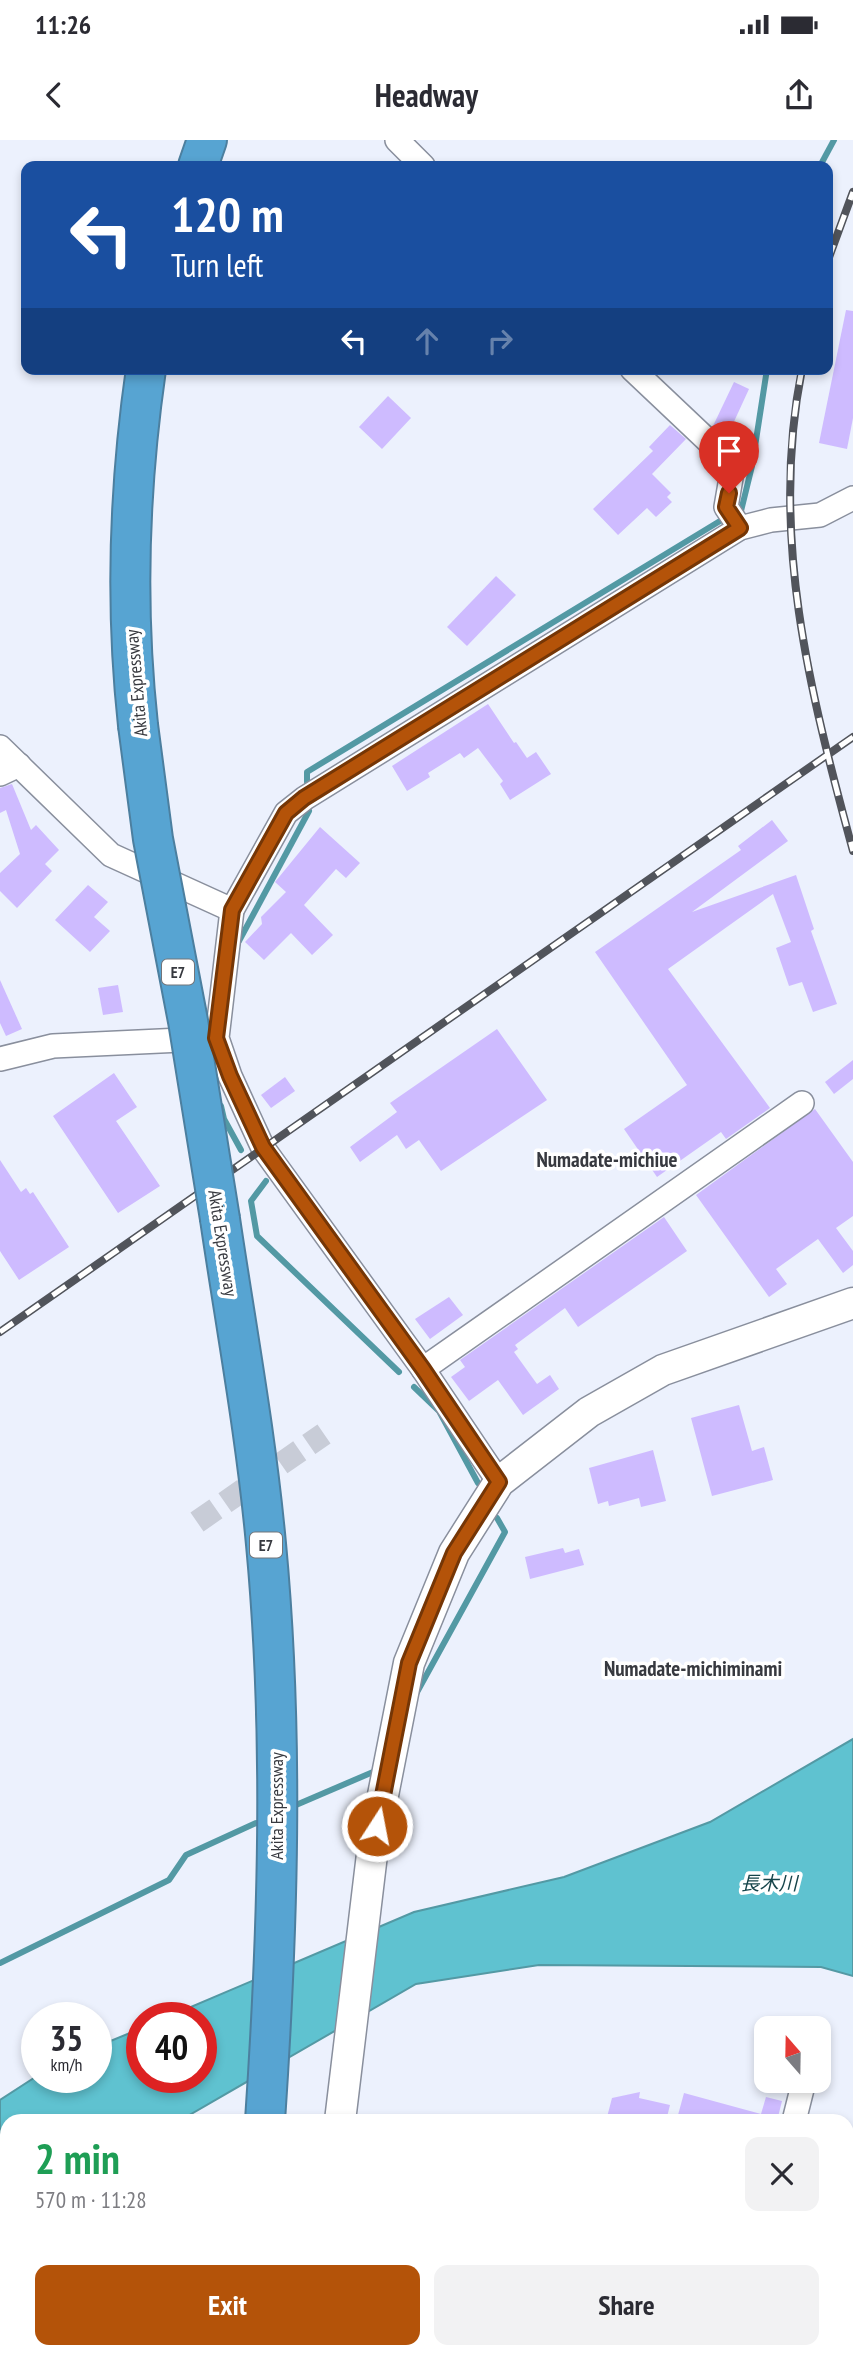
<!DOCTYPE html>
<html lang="en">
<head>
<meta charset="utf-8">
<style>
	:root { --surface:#fff; --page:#f2f2f3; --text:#2b2b33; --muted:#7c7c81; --accent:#b45309 }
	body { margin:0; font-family:"PT Sans Narrow","Noto Sans JP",sans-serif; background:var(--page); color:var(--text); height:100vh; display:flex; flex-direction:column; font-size:26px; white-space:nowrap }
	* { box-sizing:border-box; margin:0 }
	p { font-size:23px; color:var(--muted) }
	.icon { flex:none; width:38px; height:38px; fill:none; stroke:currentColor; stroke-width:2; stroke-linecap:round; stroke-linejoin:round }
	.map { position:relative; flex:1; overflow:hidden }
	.details { position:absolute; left:0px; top:1974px; width:854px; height:245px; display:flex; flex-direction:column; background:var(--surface); border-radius:21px 21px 0 0; box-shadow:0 4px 10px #0003 }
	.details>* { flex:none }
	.guide { position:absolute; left:21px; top:21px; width:812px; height:214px; border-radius:14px; box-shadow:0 4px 10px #0003; background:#1a4fa0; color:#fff; overflow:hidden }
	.needle { width:46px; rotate:340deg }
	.fabs { position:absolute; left:754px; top:1876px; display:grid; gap:14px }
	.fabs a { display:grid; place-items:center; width:77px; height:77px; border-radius:14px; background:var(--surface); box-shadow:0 4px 10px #0003; font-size:35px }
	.speed { position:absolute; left:21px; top:1862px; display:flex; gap:14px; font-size:35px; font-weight:700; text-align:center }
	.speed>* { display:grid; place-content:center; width:91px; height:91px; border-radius:50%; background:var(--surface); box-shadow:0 4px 10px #0003; line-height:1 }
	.speed small { font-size:18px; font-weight:400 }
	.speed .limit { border:10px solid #d22; background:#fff; color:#111 }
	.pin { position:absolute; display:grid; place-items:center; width:60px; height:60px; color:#fff; margin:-72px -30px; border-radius:50% 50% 50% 0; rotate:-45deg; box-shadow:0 0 7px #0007 }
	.pin .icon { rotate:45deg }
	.me { position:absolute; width:77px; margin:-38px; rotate:11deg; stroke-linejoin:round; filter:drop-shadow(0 0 5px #0008) }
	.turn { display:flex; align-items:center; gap:24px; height:147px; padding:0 35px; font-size:32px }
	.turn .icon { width:91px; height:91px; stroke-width:2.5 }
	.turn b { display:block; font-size:49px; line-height:60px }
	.lanes { display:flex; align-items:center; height:66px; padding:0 35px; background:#0003; justify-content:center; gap:35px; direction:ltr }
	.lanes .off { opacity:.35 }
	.round { display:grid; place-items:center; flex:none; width:74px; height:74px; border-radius:14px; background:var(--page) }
	.headline { display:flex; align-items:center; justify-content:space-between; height:119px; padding:0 35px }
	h1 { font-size:42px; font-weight:600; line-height:52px; color:#1e9e55 }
	.button { display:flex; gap:14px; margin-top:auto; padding:14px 35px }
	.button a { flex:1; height:80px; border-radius:14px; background:var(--accent); color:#fff; font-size:28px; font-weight:600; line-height:80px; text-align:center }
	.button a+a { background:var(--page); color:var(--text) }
	.status { display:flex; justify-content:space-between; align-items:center; height:49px; padding:0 35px; background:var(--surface); direction:ltr }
	.status svg { height:19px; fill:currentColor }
	header { display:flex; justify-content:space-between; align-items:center; height:91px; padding:0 35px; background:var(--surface); font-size:32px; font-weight:600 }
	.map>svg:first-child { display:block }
</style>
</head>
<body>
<div class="status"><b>11:26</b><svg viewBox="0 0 49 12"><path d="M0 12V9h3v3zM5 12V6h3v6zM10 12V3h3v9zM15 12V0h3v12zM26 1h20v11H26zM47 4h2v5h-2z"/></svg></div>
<header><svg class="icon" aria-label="back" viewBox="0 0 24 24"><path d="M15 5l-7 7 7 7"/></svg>Headway<svg class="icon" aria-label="share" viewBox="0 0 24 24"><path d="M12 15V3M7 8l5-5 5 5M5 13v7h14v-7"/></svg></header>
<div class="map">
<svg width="853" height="2219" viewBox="0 0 853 2219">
	<rect width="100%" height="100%" fill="#ecf1fd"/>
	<polygon fill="#dfbadf" points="137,2212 209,2212 208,2219 135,2219"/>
	<polygon fill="#5fc2d0" stroke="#5399a4" stroke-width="2" points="853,1599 853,1836 821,1827 539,1825 416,1844 179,1981 7,1981 7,2088 0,2093 0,1960 37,1936 96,1937 96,1907 142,1888 142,1937 201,1937 201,1878 165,1878 414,1772 564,1737 710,1682"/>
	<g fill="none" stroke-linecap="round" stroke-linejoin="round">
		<g stroke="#5399a4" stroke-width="6">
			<polyline points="820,26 834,0"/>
			<polyline points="741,371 752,326 767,229"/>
			<polyline points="307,642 307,632 720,381"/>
			<polyline points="239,801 309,671"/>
			<polyline points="221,966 224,979 241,1010"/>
			<polyline points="266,1041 251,1061 257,1096 399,1232"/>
			<polyline points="414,1247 439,1271 478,1343"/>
			<polyline points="416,1554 505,1392 497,1378"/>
			<polyline points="296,1665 380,1629"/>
			<polyline points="0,1823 169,1740 186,1715 256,1683"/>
		</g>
	</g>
	<g fill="#cebbff">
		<polygon points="846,170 853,171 853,278 847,309 819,303"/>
		<polygon points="734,242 749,249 726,299 713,286"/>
		<polygon points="388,256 411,278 382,309 359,287"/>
		<polygon points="670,285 686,299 652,334 671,353 667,357 672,362 656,377 647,368 618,395 593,369 653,311 649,307"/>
		<polygon points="496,436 516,455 467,506 447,487"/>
		<polygon points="488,564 514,603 516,602 527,618 536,612 551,634 510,660 500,644 503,641 478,608 464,618 460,613 428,633 430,637 407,651 392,626"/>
		<polygon points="12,644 31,690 36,685 59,710 45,724 52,731 17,768 0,751 0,733 20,714 6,670 0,673 0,648"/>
		<polygon points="772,680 788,701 692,772 796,735 814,789 811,791 837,864 813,872 802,842 789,846 776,808 791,802 773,754 668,829 770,968 726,999 721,992 657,1037 624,989 687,945 595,812 741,710 738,706"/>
		<polygon points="320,687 360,723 346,738 336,729 304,765 333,795 312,815 291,793 264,820 245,802 262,784 261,777 286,752 275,742"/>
		<polygon points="88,745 108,762 94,777 110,791 90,812 55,780"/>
		<polygon points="0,840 22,889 6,896 0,883"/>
		<polygon points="118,845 123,872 103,875 98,848"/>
		<polygon points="497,889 547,960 441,1031 419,1000 406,1009 397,995 360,1022 350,1007 397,972 390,963"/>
		<polygon points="853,920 853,939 834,954 825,942"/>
		<polygon points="114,933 137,967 116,981 160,1046 118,1073 53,976"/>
		<polygon points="285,937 295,951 271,968 261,955"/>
		<polygon points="815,969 853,1022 853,1076 836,1088 853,1111 853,1125 843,1133 818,1099 776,1129 787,1144 769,1157 696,1055"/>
		<polygon points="0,1020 21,1052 26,1048 30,1054 33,1052 69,1107 19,1140 0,1111"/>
		<polygon points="664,1077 687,1111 578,1187 565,1168 515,1205 518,1209 514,1212 537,1244 550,1235 559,1249 523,1275 498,1240 469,1261 451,1237 465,1227 460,1220"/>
		<polygon points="449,1157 463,1175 430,1199 415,1179"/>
		<polygon points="739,1265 752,1311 764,1307 773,1340 712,1356 691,1278"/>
		<polygon points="653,1310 666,1361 641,1367 639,1358 609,1366 608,1361 598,1364 589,1328"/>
		<polygon points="563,1408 565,1413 579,1409 584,1425 530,1439 525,1417"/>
		<polygon points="640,1952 639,1958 670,1965 666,1981 606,1981 612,1958"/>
		<polygon points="684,1953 761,1974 766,1957 782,1961 777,1981 706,1981 678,1975"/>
	</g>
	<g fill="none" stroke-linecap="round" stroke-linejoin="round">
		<polyline stroke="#c8ccd7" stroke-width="23" stroke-dasharray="23 11" stroke-linecap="butt" points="197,1382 324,1294"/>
		<g stroke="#898f9d" stroke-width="26">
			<g id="minor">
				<polyline points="397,0 423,26"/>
				<polyline points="632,229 724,316 731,338 726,367 740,388"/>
				<polyline points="0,607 111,715 232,770"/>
				<polyline points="0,634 19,625"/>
				<polyline points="0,919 53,906 203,899"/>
				<polyline points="423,1229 802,963"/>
				<polyline points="499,1342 423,1229 263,1008 230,936 217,898 232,770 286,673 305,658 740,388 771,380 820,375 853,358"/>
				<polyline points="794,1981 804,1941"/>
				<polyline points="733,2219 734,2212"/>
			</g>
		</g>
		<g stroke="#898f9d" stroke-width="33">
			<g id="tertiary">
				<polyline points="340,1981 373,1706 409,1523 454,1413 499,1342 589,1272 663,1230 853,1163"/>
				<polyline points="309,2219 310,2212"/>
			</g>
		</g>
		<g stroke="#4c7f9f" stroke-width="42">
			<g id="motorway">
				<polyline points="198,26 207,0"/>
				<path d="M 138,585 C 125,466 129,347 146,229"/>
				<path d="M 220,1079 C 236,1187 256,1295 266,1404 C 284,1595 278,1789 265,1981"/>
				<polyline points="239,2219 240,2212"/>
			</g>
		</g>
		<use href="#minor" stroke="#fff" stroke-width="23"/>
		<use href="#tertiary" stroke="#fff" stroke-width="30"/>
		<use href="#motorway" stroke="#57a4d2" stroke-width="38"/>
		<g stroke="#51545b" stroke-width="8">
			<g id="rail">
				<polyline points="828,120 853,52"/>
				<path d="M 802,229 C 769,395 810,552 853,711"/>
				<polyline points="0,1192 853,597"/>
			</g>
		</g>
		<use href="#rail" stroke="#fff" stroke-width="5" stroke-dasharray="16" stroke-linecap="butt"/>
		<g stroke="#4c7f9f" stroke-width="42" stroke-linecap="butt">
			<polyline id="motorway-bridge" points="138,585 153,699 188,881 220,1079"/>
		</g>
		<use href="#motorway-bridge" stroke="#57a4d2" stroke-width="38"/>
	</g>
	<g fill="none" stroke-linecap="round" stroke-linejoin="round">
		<g stroke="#753606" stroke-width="18">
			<polyline id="route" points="377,1686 409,1523 454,1413 499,1342 423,1229 263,1007 230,936 216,898 232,770 286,673 304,658 740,388 726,367 729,353"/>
		</g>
		<use href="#route" stroke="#b45309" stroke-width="12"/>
	</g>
	<g text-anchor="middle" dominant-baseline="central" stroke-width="7" stroke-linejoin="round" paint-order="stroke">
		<g fill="#fff" stroke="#737479" stroke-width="2">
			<rect x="162" y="819.5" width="32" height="25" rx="5"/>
			<rect x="250" y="1392.5" width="32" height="25" rx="5"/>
		</g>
		<g font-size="16" font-weight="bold" fill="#37393f">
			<text x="178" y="832">E7</text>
			<text x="266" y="1405">E7</text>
		</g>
		<g font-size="18" fill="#37393f" stroke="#fff">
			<text transform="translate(136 543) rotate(-95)">Akita Expressway</text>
			<text transform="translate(223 1103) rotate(81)">Akita Expressway</text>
			<text transform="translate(276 1666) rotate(-90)">Akita Expressway</text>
		</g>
		<g font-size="19" font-style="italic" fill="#16444a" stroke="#fff">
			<text x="769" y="1743">長木川</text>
		</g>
		<g font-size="21" font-weight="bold" fill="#37393f" stroke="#fff">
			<text x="607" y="1019">Numadate-michiue</text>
			<text x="693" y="1528">Numadate-michiminami</text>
		</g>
	</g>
</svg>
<div class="fabs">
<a><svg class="needle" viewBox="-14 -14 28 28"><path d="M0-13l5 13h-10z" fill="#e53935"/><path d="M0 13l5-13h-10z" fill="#7c7c81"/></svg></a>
</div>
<div class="speed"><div>35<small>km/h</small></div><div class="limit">40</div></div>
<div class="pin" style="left:729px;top:353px;background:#d93025"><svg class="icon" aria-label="arrive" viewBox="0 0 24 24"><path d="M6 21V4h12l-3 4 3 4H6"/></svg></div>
<svg class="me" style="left:377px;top:1686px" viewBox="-20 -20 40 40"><circle r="17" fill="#b45309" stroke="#fff" stroke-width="3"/><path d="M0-11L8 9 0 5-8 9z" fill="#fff"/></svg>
<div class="guide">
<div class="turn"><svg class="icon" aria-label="left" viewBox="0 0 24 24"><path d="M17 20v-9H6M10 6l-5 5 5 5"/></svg><div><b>120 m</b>Turn left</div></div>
<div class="lanes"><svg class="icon" aria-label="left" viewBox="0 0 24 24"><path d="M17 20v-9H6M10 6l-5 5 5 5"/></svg><svg class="icon off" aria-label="ahead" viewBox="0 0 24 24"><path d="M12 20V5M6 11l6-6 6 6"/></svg><svg class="icon off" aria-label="right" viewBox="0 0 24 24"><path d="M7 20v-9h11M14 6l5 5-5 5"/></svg></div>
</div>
<section class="details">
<div class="headline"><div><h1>2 min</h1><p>570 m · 11:28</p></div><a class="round"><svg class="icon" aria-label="close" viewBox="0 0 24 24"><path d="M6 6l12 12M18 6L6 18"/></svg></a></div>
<div class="button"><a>Exit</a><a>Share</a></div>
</section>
</div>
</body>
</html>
